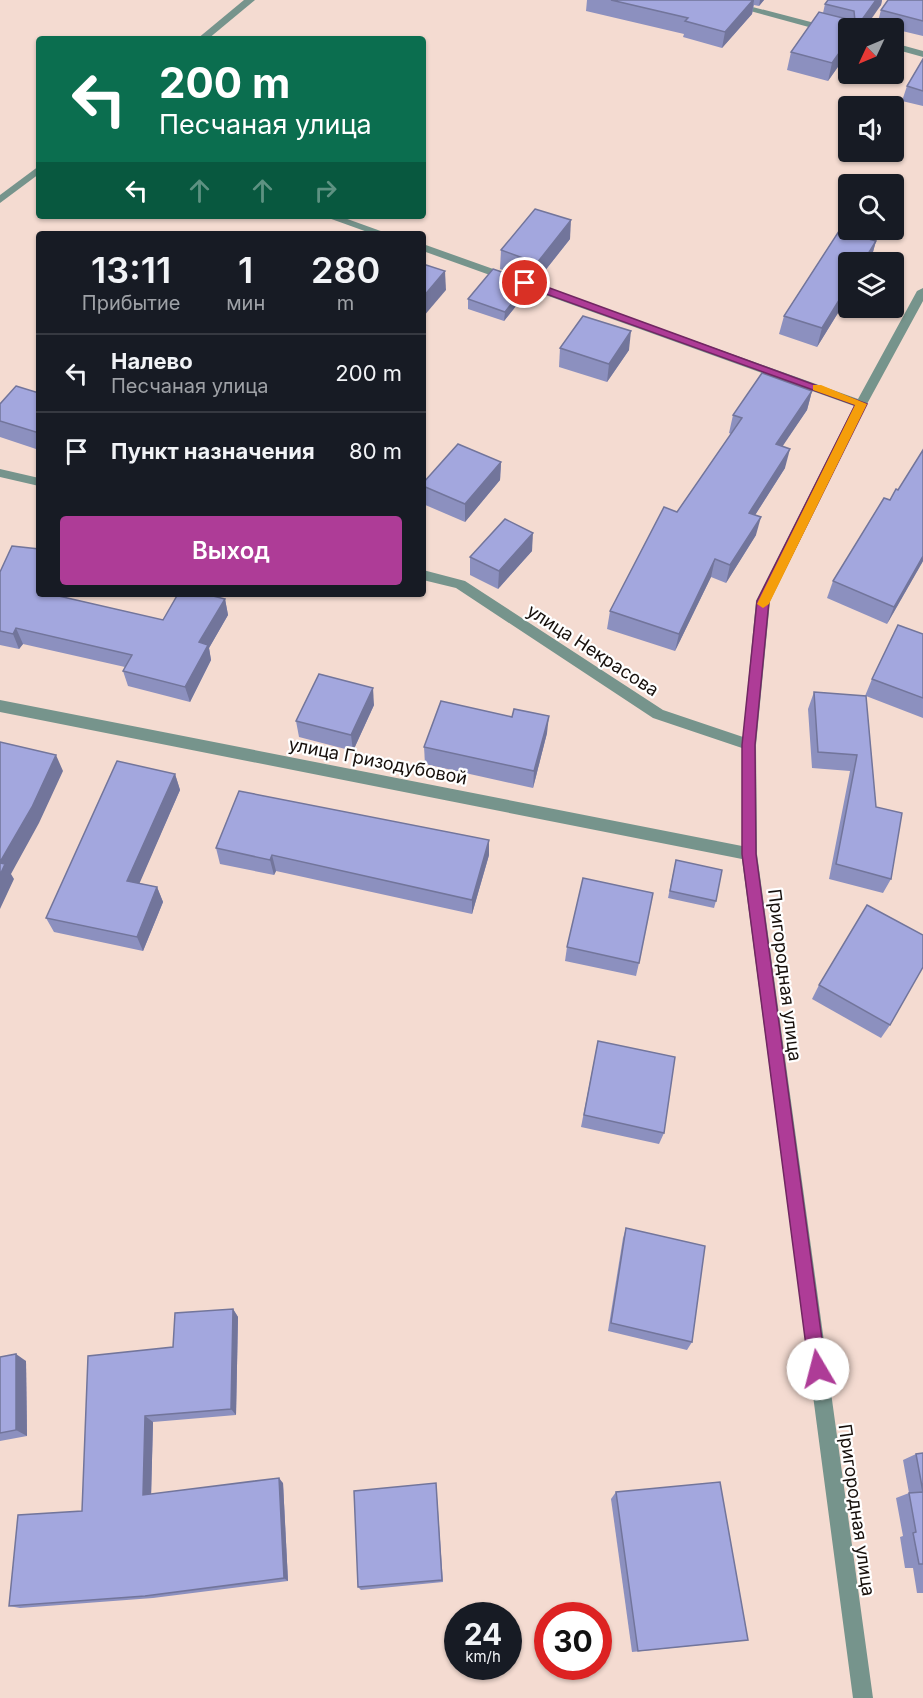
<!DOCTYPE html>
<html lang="ru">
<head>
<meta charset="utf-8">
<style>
	:root { --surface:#171b24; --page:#20242c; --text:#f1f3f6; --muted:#9ea1a6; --line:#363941; --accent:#ae3c97 }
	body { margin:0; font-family:Inter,sans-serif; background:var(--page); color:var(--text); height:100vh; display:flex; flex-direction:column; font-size:22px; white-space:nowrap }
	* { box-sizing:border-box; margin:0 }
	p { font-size:20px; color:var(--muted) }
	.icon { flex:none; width:33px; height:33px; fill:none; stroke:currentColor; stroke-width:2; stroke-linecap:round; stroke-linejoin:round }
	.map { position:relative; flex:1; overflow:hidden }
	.details { position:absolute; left:36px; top:231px; width:390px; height:366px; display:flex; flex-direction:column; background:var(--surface); border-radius:6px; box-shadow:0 2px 4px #0004 }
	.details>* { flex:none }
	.hud { position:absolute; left:36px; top:36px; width:390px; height:183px; border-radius:6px; box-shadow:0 2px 4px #0004; background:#0b6e4f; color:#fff; overflow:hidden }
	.needle { width:39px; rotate:226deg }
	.tools { position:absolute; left:838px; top:18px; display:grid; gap:12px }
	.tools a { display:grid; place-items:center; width:66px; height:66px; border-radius:6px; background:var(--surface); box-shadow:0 2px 4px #0004; font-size:30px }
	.speed { position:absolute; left:444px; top:1602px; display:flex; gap:12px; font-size:30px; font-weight:700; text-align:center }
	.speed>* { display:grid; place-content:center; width:78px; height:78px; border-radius:50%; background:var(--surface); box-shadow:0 2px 4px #0004; line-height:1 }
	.speed small { font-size:15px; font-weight:400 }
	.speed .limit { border:9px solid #d22; background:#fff; color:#111 }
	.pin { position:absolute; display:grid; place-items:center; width:51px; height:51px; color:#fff; margin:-26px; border:3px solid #fff; border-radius:50%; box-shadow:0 2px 6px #0007 }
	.me { position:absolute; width:66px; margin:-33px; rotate:352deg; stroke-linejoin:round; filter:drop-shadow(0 0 4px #0008) }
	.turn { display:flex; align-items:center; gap:21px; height:126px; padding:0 24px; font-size:27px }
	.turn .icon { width:78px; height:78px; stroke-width:2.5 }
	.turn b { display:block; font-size:42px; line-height:51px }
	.lanes { display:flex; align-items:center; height:57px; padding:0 24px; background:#0003; justify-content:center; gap:30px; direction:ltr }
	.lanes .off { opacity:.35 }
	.eta { display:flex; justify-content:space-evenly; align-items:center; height:102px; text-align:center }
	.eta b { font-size:36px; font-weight:600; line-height:42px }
	.button { display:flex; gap:12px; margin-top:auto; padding:12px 24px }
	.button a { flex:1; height:69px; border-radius:6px; background:var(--accent); color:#fff; font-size:24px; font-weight:600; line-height:69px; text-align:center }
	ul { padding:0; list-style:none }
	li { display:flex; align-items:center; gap:18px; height:78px; padding:0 24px; border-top:2px solid var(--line) }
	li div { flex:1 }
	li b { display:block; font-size:22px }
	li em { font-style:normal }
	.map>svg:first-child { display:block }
</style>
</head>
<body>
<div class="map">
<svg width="923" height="1698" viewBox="0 0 923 1698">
	<rect width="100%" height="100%" fill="#f4dbd1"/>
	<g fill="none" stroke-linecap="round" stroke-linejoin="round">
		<g fill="#76948c" fill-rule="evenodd">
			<polygon points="244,0 255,0 208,39 197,39"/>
			<polygon points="710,0 726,0 849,32 849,38"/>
			<polygon points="894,43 923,51 923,57 894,49"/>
			<polygon points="39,166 39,174 0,203 0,195"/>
			<polygon points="323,216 339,216 389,234 373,234"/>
			<polygon points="423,244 858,399 917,291 923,288 923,301 867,404 770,601 756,745 757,854 873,1698 853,1698 742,859 0,712 0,700 742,846 742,748 653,718 456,588 423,580 423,570 465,581 663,710 743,737 756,601 854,406 423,251"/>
			<polygon points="0,469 39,478 39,486 0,477"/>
		</g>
	</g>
	<g fill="#8c90bf">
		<polygon points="585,0 764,0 759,6 754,5 752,14 722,48 683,37 684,34 586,11 587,0"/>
		<polygon points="828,0 882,0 881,5 849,28 849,51 828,81 787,70 791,52 823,13 825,4"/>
		<polygon points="923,0 923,36 877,25 881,10"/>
		<polygon points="923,59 923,106 902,101 907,86"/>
		<polygon points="839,231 876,241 871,259 869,262 849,262 849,295 817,347 779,334 784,316"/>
		<polygon points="570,239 536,282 500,269 501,250"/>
		<polygon points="528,291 504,321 468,309 468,299"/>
		<polygon points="560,348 629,350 607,382 559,367"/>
		<polygon points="812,391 807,410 782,446 785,468 755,515 756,535 726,583 711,577 675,651 607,629 610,611 677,512 731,434 729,433 733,415"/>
		<polygon points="39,393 39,450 0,437 0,404"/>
		<polygon points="501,462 500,480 465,522 423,504 423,483"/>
		<polygon points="532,551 498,589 470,575 470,557"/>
		<polygon points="923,561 887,624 827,598 833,581"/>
		<polygon points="0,572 59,596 163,620 225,599 228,615 209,648 211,660 190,702 128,686 123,671 125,667 23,644 19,649 0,645"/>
		<polygon points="923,634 923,718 866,696 876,807 891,879 883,893 829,879 850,771 812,768 808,709 814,692 865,696 872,679"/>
		<polygon points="374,705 353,751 299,737 296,721"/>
		<polygon points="547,733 533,788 425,764 424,747"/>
		<polygon points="175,774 180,790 139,883 157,887 163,902 143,951 54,932 46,918"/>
		<polygon points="216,848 489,855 472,914 276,871 274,875 220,864"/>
		<polygon points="676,860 716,901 714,908 668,898"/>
		<polygon points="567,947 639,963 636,976 565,961"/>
		<polygon points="819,985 890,1025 881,1038 812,999"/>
		<polygon points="598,1041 664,1133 659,1144 581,1127"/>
		<polygon points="626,1228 692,1342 687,1350 608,1331 623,1238"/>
		<polygon points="233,1309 238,1317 236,1415 153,1422 151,1494 283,1483 288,1581 153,1598 20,1608 9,1606 82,1511 173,1347"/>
		<polygon points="0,1357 26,1361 27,1436 0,1441"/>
		<polygon points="923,1453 923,1593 917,1593 913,1568 905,1568 900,1537 903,1536 896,1498 909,1493 903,1460 916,1454"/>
		<polygon points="436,1483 443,1582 361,1590 358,1587"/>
		<polygon points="616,1492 738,1641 632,1652 611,1499"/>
	</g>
	<g fill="#72759b">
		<polygon points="753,0 754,0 752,14 722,48 725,32"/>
		<polygon points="760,0 764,0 759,6"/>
		<polygon points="876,0 882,0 881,5 865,28 856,28"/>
		<polygon points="849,39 849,51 828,81 832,63"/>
		<polygon points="571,220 570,239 536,282 537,263"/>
		<polygon points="876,241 871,259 869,262 863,262"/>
		<polygon points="445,271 446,290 423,317 423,297"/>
		<polygon points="529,281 528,291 504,321 505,312"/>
		<polygon points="849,284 849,295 817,347 822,328"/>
		<polygon points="631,331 629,350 607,382 609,364"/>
		<polygon points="812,391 807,410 772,462 776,444"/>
		<polygon points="790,449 785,468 745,531 749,513"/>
		<polygon points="501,462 500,480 465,522 465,504"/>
		<polygon points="761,517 756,535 726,583 730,565"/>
		<polygon points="533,533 532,551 498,589 499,571"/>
		<polygon points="923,556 923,561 887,624 894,607"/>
		<polygon points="715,559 711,577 675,651 679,634"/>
		<polygon points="225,599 228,615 209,648 211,660 190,702 185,687 199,642"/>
		<polygon points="16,628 23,644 19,649 13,634"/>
		<polygon points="373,688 374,705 353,751 351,735"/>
		<polygon points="549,716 547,733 533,788 534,771"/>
		<polygon points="56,755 63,771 39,823 11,874 14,879 0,909 0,862"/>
		<polygon points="175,774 180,790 134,896 127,881"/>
		<polygon points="489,840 489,855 472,914 472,900"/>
		<polygon points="272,855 276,871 274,875 270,860"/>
		<polygon points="157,887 163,902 143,951 137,937"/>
		<polygon points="233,1309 238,1317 236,1415 231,1409"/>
		<polygon points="16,1354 26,1361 27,1436 16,1430"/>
		<polygon points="145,1416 153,1422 151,1500 143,1495"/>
		<polygon points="279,1478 283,1483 288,1581 284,1578"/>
	</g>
	<g fill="#a3a7de" stroke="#72759b" stroke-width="1.5">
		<polygon points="611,0 753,0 725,32 685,21 688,18"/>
		<polygon points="828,0 876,0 856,28 849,28 849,39 832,63 791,52 819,12 855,21 854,11 825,4"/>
		<polygon points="888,0 923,0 923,21 881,10"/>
		<polygon points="923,59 923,91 907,86"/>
		<polygon points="535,209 571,220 537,263 501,250"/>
		<polygon points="839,231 876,241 863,262 849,262 849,284 822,328 784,316"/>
		<polygon points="423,264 445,271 423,297"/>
		<polygon points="493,269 529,281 505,312 468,299"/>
		<polygon points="583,316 631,331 609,364 560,348"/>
		<polygon points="762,373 812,391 776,444 790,449 749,513 761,517 730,565 715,559 679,634 610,611 664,507 677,512 742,418 733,415"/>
		<polygon points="16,386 39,393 39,433 0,421 0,404"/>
		<polygon points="458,444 501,462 465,504 423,486 423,483"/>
		<polygon points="923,450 923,556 894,607 833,581 884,498 890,500 896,489 898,490"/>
		<polygon points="505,519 533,533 499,571 470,557"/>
		<polygon points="12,546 39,549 39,594 50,594 163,620 178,594 205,594 225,599 199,642 208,645 185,687 123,671 132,655 16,628 13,634 0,631 0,572"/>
		<polygon points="898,625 923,634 923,698 872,679"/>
		<polygon points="319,674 373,688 351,735 296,721"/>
		<polygon points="814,692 866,696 876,807 902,813 891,879 836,864 857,755 818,752"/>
		<polygon points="441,701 512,717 514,709 549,716 534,771 424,747"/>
		<polygon points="0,742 56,755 32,807 0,862"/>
		<polygon points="117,761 175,774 127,881 157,887 137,937 46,918"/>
		<polygon points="239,791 489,840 472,900 272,855 270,860 216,848"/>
		<polygon points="676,860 722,870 716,901 670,891"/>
		<polygon points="0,863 5,864 0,875"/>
		<polygon points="583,878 653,893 639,963 567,947"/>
		<polygon points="867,905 923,935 923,967 890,1025 819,985"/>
		<polygon points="598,1041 675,1057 664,1133 584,1115"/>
		<polygon points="626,1228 705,1246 692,1342 611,1323"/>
		<polygon points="233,1309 231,1409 145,1416 143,1495 279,1478 284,1578 145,1596 9,1606 18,1515 82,1511 88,1356 173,1347 175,1313"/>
		<polygon points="16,1354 16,1430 0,1433 0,1357"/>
		<polygon points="923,1453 923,1492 916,1454"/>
		<polygon points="720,1482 748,1640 638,1651 616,1492"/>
		<polygon points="436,1483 442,1580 358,1587 354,1491"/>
		<polygon points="923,1492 923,1564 919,1564 913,1533 916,1532 909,1493"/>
	</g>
	<polygon fill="#ae3c97" stroke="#712762" stroke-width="1.5" points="525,279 867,404 769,601 755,745 756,854 826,1369 824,1375 818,1377 812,1375 809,1369 742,854 742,745 757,601 855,405 521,285 520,283"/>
	<polygon fill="#f59e0b" points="813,385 821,385 867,404 769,604 763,608 757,604 855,405 813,390"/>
	<g text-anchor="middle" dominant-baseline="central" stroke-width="4.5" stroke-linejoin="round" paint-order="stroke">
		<g font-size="18" fill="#160f0b" stroke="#fff">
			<text transform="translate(593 650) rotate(33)">улица Некрасова</text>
			<text transform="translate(378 761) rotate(11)">улица Гризодубовой</text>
			<text transform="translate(785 975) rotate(83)">Пригородная улица</text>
			<text transform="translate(857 1510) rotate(82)">Пригородная улица</text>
		</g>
	</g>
</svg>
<div class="tools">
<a><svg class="needle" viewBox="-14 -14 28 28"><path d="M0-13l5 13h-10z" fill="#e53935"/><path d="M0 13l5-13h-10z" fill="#9ea1a6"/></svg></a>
<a><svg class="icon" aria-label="sound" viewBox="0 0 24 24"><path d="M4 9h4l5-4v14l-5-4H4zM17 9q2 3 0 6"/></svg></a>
<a><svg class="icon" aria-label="search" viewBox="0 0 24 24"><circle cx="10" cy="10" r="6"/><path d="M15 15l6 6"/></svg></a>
<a><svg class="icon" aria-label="layers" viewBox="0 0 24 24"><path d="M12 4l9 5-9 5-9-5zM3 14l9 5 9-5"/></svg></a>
</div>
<div class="speed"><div>24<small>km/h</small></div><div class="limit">30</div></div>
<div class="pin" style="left:525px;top:283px;background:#d93025"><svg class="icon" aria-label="arrive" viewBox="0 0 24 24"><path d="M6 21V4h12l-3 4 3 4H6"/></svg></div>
<svg class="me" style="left:818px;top:1369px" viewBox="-20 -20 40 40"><circle r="19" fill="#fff"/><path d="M0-13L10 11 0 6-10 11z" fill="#ae3c97"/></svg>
<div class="hud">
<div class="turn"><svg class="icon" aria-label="left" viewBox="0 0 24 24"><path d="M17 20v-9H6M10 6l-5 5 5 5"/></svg><div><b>200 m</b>Песчаная улица</div></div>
<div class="lanes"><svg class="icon" aria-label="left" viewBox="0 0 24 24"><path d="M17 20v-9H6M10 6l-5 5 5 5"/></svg><svg class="icon off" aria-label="ahead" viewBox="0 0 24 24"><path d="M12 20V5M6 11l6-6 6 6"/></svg><svg class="icon off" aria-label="ahead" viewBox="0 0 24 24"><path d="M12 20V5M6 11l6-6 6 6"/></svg><svg class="icon off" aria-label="right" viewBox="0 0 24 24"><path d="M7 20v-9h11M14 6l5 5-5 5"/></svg></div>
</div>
<section class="details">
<div class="eta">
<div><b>13:11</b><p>Прибытие</p></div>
<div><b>1</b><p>мин</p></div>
<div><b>280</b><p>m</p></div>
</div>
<ul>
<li><svg class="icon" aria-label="left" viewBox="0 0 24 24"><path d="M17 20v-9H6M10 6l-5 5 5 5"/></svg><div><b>Налево</b><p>Песчаная улица</p></div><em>200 m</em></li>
<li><svg class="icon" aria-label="arrive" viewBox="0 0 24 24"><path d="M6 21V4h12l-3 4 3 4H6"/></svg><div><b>Пункт назначения</b></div><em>80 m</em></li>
</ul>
<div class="button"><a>Выход</a></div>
</section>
</div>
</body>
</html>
